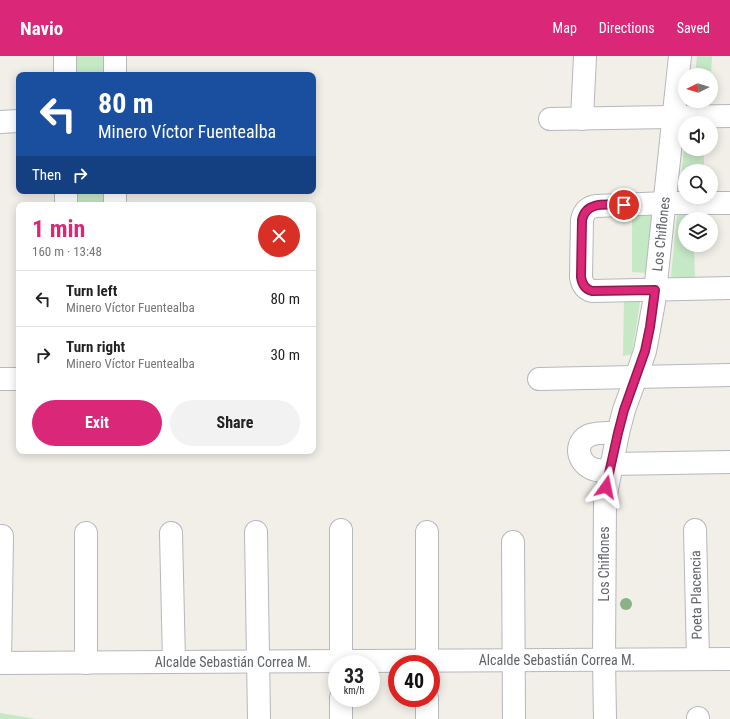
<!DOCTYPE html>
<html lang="en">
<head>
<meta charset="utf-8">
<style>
	:root { --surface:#fff; --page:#f2f2f2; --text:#222; --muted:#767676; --line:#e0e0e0; --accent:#db2777 }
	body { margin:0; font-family:"Roboto Condensed",sans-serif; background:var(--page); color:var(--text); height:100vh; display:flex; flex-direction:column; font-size:15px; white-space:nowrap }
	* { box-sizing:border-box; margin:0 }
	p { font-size:13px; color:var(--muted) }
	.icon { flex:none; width:22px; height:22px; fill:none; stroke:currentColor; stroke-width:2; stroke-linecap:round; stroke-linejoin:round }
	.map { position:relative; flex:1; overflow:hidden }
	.panel { position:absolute; left:16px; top:146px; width:300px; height:252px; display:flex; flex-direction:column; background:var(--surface); border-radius:8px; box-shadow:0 2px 10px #0003 }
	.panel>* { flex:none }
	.guide { position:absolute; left:16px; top:16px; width:300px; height:122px; border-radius:8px; box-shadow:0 2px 10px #0003; background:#1a4fa0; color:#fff; overflow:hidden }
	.needle { width:26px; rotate:265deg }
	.buttons { position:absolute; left:678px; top:12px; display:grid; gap:8px }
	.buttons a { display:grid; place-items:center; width:40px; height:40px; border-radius:50%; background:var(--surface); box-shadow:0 2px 10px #0003; font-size:20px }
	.speed { position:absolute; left:328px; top:599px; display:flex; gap:8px; font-size:20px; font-weight:700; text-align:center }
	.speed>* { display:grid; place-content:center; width:52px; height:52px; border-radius:50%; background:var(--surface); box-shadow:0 2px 10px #0003; line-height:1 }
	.speed small { font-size:10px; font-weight:400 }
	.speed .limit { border:6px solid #d22; background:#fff; color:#111 }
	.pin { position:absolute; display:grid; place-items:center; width:34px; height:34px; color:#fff; margin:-17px; border:2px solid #fff; border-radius:50%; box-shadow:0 1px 4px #0007 }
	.me { position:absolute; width:44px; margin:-22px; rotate:12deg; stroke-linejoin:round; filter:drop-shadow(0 0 3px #0008) }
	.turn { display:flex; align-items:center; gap:14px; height:84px; padding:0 16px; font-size:18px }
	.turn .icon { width:52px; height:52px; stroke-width:2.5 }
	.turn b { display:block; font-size:28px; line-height:34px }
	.then { display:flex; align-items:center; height:38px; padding:0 16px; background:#0003; gap:8px; font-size:15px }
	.round { display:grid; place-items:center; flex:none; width:42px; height:42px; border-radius:21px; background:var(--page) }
	.summary { display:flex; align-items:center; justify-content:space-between; height:68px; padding:0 16px }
	h1 { font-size:24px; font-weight:700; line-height:30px; color:var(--accent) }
	.cta { display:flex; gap:8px; margin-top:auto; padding:8px 16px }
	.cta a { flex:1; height:46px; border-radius:24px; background:var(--accent); color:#fff; font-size:16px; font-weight:700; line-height:46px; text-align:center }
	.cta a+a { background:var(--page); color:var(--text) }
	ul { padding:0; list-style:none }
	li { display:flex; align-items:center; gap:12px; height:56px; padding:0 16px; border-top:1px solid var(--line) }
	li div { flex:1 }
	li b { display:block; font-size:15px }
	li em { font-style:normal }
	header { display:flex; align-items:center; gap:24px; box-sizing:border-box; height:56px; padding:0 20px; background:var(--accent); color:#fff }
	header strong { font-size:19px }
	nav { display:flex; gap:22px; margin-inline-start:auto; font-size:14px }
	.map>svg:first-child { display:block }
</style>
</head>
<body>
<header>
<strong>Navio</strong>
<nav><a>Map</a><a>Directions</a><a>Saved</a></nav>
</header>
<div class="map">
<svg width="730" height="663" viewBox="0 0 730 663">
	<rect width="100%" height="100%" fill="#f1efe8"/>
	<g fill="#c5e8c5">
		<rect x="69" y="0" width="36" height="19"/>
		<polygon points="697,0 712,0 711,19 695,19"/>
		<polygon points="685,84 685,93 704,93 704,115 685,115 685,141 679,139"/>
		<polygon points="69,135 105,135 105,149 70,149"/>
		<polygon points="632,156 657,156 649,217 632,216"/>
		<polygon points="694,157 694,163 685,163 685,189 694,189 695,224 672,223 671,220 677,159 679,158"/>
		<polygon points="624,240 641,240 632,298 623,300"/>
		<polygon points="0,657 37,663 0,663"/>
	</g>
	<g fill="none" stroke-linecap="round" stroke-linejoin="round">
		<g stroke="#b5b8bc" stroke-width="24">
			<g id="minor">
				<polyline points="65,0 65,19"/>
				<polyline points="115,0 115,19"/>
				<polyline points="550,63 730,60"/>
				<polyline points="582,63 585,0"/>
				<polyline points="0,66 19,65"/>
				<polyline points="66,135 66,149"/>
				<polyline points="115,135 115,149"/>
				<path d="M 730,147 L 665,147 L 597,150 C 588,151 584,155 582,164 L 581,221 C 582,228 585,233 592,235 L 730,232"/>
				<polyline points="0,323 19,323"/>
				<polyline points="539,323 730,319"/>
				<polyline points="611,408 730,406"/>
				<path d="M 610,415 C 603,415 595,415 589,411 C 576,403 575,385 590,379 C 598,376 609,377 618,377"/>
				<polyline points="695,474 698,603"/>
				<polyline points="256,476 259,663"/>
				<polyline points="427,476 427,608"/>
				<polyline points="171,477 174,606"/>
				<polyline points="2,480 0,607 730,603"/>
				<polyline points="513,486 514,663"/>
				<polyline points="86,607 86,477"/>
				<polyline points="341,608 341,474"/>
				<polyline points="341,642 341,663"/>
				<polyline points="427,642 427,663"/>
				<polyline points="605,663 604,604 605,443 618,377 624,354 640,310 645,295 648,279 654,246 680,0"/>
				<polyline points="698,663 698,662"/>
			</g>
		</g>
		<use href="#minor" stroke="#fff" stroke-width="22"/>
	</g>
	<circle fill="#89b387" cx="626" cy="548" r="6"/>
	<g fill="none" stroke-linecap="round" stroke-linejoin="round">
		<g stroke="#8e194d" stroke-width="10">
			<path id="route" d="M 606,431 L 618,377 L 624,354 L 645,295 L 650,271 L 655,234 L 592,235 C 585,233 582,228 581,221 L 582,164 C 586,144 609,149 624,149"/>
		</g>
		<use href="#route" stroke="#db2777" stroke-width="7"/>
	</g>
	<g text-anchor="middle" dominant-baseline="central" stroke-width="4" stroke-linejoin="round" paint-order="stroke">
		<g font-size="14" fill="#5f6368" stroke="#fff">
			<text transform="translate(661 178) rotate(-84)">Los Chiflones</text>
			<text transform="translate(604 508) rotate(-90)">Los Chiflones</text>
			<text transform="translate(696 539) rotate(-91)">Poeta Placencia</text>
			<text x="557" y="604">Alcalde Sebastián Correa M.</text>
			<text x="233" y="606">Alcalde Sebastián Correa M.</text>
		</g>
	</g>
</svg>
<div class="buttons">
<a><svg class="needle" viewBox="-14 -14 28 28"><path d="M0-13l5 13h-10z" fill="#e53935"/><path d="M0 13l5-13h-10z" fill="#767676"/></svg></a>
<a><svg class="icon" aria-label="sound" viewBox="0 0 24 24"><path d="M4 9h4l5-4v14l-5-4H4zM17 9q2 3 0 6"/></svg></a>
<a><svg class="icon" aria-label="search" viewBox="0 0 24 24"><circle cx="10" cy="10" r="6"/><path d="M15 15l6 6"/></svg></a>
<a><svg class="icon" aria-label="layers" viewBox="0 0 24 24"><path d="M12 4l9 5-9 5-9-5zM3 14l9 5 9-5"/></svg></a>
</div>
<div class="speed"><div>33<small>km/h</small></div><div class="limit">40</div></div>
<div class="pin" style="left:624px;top:149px;background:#d93025"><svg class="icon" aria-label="arrive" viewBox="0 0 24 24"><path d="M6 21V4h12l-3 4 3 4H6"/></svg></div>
<svg class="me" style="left:606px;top:431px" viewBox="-20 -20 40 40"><path d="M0-17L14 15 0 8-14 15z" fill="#db2777" stroke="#fff" stroke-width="4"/></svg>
<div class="guide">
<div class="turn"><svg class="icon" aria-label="left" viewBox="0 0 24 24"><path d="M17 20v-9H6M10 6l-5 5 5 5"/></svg><div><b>80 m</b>Minero Víctor Fuentealba</div></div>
<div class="then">Then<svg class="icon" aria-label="right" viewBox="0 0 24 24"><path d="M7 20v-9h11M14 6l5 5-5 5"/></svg></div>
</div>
<section class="panel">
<div class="summary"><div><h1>1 min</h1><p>160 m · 13:48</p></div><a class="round" style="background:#d93025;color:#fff"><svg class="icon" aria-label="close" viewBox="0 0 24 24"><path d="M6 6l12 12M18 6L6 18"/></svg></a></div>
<ul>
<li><svg class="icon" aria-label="left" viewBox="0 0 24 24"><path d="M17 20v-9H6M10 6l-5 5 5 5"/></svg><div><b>Turn left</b><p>Minero Víctor Fuentealba</p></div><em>80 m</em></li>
<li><svg class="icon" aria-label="right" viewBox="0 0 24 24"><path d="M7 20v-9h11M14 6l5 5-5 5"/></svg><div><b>Turn right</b><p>Minero Víctor Fuentealba</p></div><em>30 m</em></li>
</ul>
<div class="cta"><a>Exit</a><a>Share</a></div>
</section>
</div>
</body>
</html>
